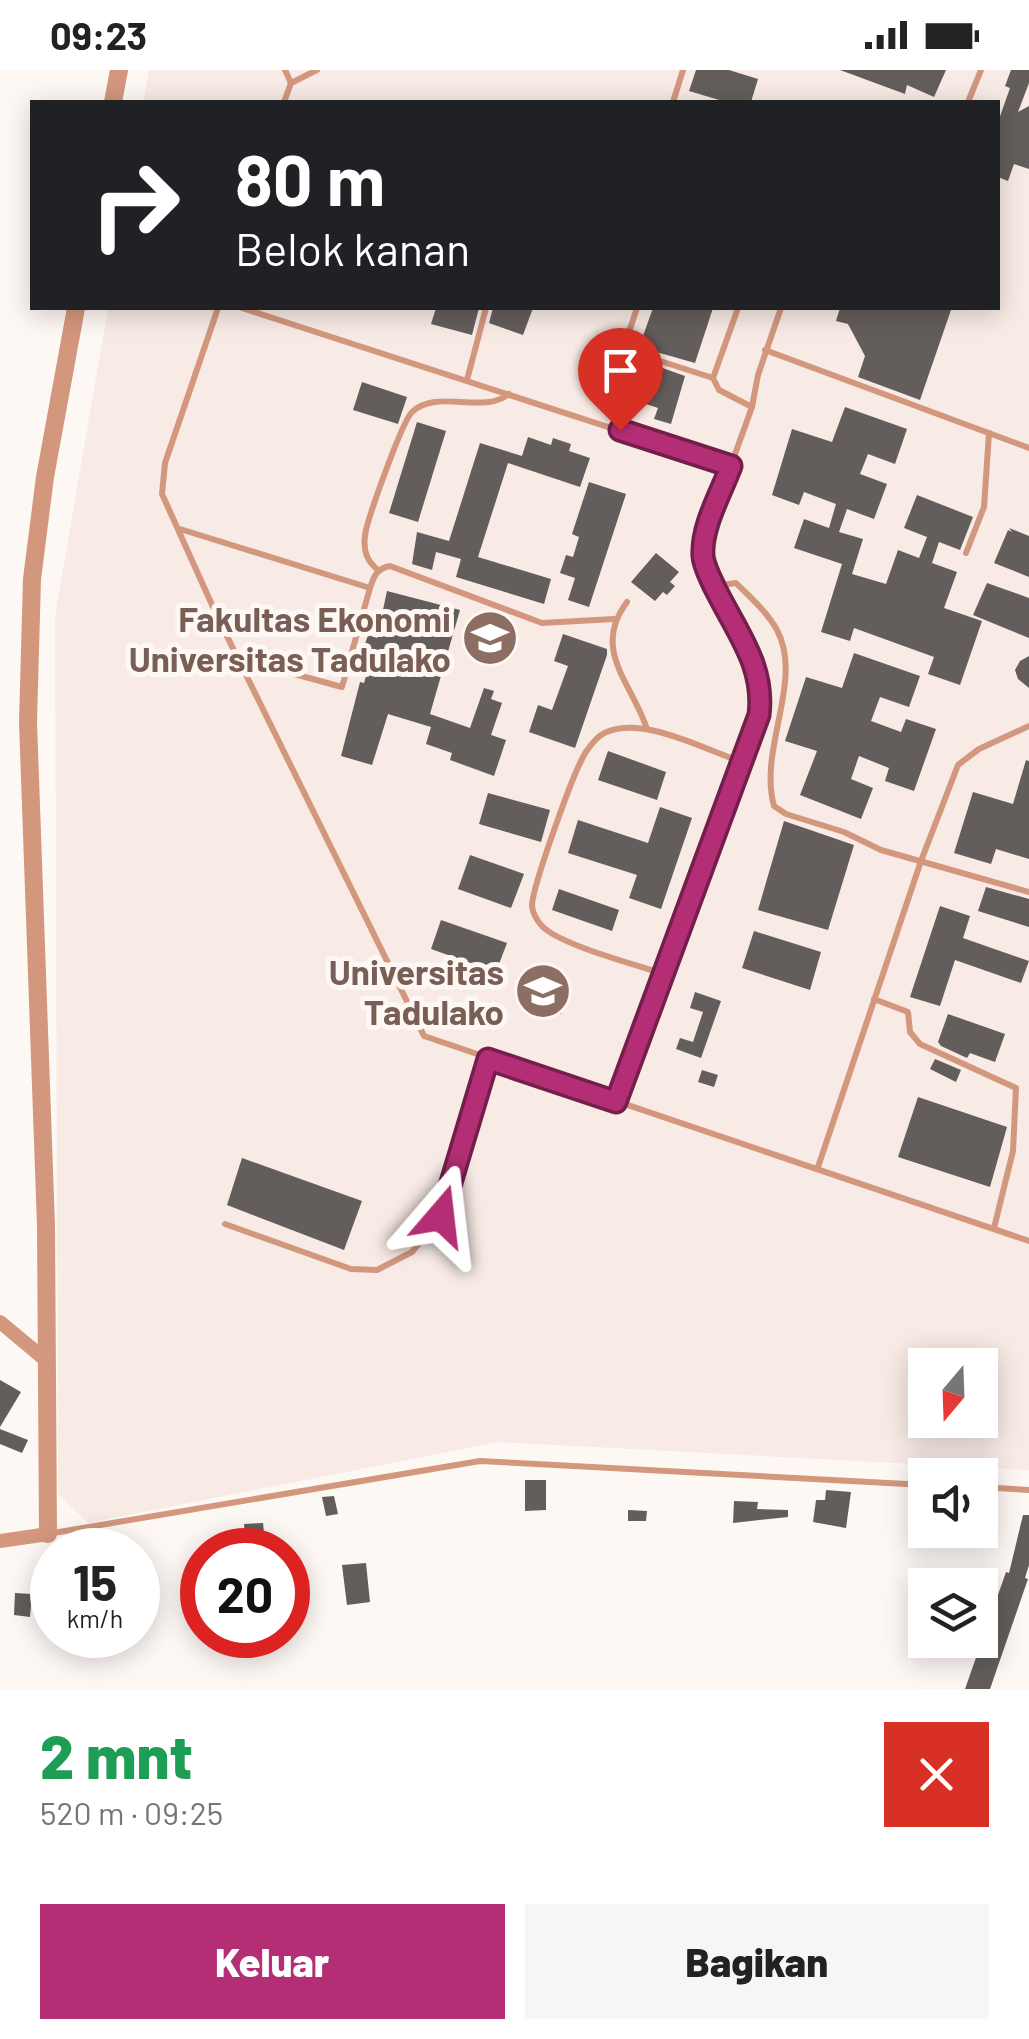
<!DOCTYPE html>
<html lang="id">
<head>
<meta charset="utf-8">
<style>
	:root { --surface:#fff; --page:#f6f6f6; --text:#222; --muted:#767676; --accent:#b32e74 }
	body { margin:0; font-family:Barlow,sans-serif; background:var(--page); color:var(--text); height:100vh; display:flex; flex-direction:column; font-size:38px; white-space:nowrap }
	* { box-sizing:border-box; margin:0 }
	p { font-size:32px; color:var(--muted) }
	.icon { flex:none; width:55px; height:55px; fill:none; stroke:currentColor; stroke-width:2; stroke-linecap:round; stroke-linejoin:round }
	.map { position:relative; height:1619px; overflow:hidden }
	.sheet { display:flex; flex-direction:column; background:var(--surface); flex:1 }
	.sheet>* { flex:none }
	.banner { position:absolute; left:30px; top:30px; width:970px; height:210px; border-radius:0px; box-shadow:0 5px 25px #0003; background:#202124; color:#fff; overflow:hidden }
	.needle { width:65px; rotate:199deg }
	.fabs { position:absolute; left:908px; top:1278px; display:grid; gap:20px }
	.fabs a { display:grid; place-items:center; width:90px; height:90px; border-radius:0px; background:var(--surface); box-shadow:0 5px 25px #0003; font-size:50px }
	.speed { position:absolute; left:30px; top:1458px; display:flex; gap:20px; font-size:50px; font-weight:700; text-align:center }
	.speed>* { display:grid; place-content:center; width:130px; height:130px; border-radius:50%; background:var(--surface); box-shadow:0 5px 25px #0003; line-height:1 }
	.speed small { font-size:25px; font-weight:400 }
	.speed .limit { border:15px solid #d22; background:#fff; color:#111 }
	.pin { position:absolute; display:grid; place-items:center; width:85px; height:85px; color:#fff; margin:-102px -42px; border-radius:50% 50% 50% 0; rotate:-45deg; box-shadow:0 0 10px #0007 }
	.pin .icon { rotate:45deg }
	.me { position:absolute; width:110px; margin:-55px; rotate:17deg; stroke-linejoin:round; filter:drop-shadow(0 0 8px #0008) }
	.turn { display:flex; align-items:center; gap:35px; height:210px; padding:0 40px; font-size:45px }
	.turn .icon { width:130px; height:130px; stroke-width:2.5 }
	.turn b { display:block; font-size:70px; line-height:85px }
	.round { display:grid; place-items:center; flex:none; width:105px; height:105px; border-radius:0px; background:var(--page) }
	.summary { display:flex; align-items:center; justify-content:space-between; height:170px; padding:0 40px }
	h1 { font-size:60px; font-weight:800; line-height:75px; color:#1e9e55 }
	.button { display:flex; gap:20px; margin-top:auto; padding:20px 40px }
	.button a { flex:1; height:115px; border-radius:0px; background:var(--accent); color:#fff; font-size:40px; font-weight:800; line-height:115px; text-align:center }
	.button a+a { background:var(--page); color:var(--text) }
	.status { display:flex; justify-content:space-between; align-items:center; height:70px; padding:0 50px; background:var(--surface); direction:ltr }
	.status svg { height:28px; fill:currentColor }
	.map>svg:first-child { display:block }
</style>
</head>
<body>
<div class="status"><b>09:23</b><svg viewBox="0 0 49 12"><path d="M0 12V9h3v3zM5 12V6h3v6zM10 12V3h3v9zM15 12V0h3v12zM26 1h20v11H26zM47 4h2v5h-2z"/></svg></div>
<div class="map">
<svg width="1029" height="1619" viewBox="0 0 1029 1619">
	<rect width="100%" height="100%" fill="#fef8f5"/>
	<path fill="#f8eae4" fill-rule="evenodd" d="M 149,0 L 1029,0 L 1029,1400 L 498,1372 L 88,1453 L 58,1424 L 55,546 L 108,238 L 998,238 L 998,32 L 143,32 ZM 925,1295 L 980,1295 L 980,1350 L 925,1350 Z"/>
	<g fill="#635e5b">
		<polygon points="696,0 729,0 758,9 751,32 726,32 689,21"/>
		<polygon points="840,0 946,0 934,27 907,15 905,24"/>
		<polygon points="1011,0 1029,0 1029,13 1018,42 1029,36 1029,99 1014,94 1008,111 998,107 998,52 1010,18 1005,16"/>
		<polygon points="436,238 479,238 472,265 431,254"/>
		<polygon points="493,238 533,238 523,265 489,253"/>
		<polygon points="653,238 713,238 695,293 639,277"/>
		<polygon points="840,238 951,240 920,330 858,307 865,286 848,254 836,251"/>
		<polygon points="618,282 685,306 671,354 654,349 658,338 605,320"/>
		<polygon points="362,312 407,327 398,354 353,340"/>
		<polygon points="845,337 907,359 895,394 868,384 860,404 887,414 874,449 847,439 839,462 863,469 852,504 886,514 898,480 919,488 927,467 904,458 917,425 973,447 960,480 939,472 932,493 957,502 944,538 982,551 960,615 928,604 934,587 854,558 850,571 821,562 842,494 794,478 804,449 829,458 836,434 804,422 799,435 772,425 792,359 832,372"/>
		<polygon points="417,352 446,361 418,452 389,443"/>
		<polygon points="528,367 551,375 553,368 571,374 569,381 590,388 580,417 508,393 478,487 551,509 544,534 456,507 461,489 436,482 432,500 412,494 417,462 449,471 480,373 522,386"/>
		<polygon points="589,412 626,424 589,537 568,530 575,508 560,503 566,485 573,487 579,467 572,464"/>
		<polygon points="1009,458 1029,466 1029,507 994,493 1008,460 1012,462"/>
		<polygon points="656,483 679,502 670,512 675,516 667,525 663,522 655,531 631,512"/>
		<polygon points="987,513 1029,528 1029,568 973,545"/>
		<polygon points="387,521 460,540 430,644 470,658 484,618 494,621 491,629 502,633 491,665 506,670 494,706 450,690 452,683 426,674 431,657 388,644 372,695 341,686 360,612 364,613 370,592 360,589 368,565 377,568"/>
		<polygon points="563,564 607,579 607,585 575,678 529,662 538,635 552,640 568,596 554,591"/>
		<polygon points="854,583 920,606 909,637 880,627 871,651 901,662 906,649 936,659 914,721 885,711 889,698 859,686 851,709 873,718 861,749 800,725 817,681 785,671 806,607 842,618"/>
		<polygon points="1029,586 1029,618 1018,609 1015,600 1020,591"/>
		<polygon points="608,681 666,702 657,730 598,710"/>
		<polygon points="1026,690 1029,691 1029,789 996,779 991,794 954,783 973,722 1013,734"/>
		<polygon points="488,723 550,740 541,772 479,754"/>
		<polygon points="660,737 692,748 661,839 629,828 637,805 568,783 578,750 648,773"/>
		<polygon points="784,751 854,775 828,860 758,840"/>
		<polygon points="470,785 524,804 511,838 458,819"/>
		<polygon points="986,817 1029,829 1029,857 978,841"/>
		<polygon points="559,819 619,840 612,861 552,840"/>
		<polygon points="940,836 970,846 963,868 1029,891 1021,913 955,890 940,936 910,927"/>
		<polygon points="441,850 507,873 496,902 431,879"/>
		<polygon points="754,861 821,882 810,920 742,898"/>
		<polygon points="550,917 568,923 561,944 544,939"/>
		<polygon points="695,922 721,931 701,988 676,979 680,968 693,972 703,942 690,938"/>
		<polygon points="948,944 1005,964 995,992 970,983 967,988 941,976 938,972"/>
		<polygon points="935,989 961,1000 956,1012 930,999"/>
		<polygon points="702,1000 718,1005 714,1017 698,1012"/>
		<polygon points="918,1027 1007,1057 990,1117 898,1087"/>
		<polygon points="242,1088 362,1131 344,1180 227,1135"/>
		<polygon points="0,1310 21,1322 0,1357"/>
		<polygon points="0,1359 28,1370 22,1383 0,1374"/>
		<polygon points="525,1410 546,1410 546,1440 525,1441"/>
		<polygon points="826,1420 851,1422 846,1458 813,1452 816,1430 825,1430"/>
		<polygon points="334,1426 338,1444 326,1446 322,1427"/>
		<polygon points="734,1431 758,1432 757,1439 788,1440 788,1447 733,1453"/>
		<polygon points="628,1440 647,1441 646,1451 628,1451"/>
		<polygon points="1023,1445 1029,1445 1029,1495 1025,1508 1028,1509 990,1619 965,1619 1006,1502 1009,1503"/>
		<polygon points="263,1453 265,1473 246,1475 244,1454"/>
		<polygon points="366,1493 370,1532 347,1535 342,1495"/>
		<polygon points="15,1523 32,1524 30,1547 14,1545"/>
	</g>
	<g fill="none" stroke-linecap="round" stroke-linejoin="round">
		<g stroke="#d3977e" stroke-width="6">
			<polyline points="285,0 291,13"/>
			<polyline points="284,32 291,13 317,0"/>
			<polyline points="673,32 683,0"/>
			<polyline points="968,32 981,0"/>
			<polyline points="218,238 165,393 162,424 218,548 424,966 1029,1171"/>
			<polyline points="242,238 731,397"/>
			<polyline points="637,238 627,268 632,282 713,308"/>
			<polyline points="738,238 713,308 719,320 752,337"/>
			<polyline points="765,280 1029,378"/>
			<polyline points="467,310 486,238"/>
			<polyline points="180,459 370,518 342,617 239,589"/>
			<polyline points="966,483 984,437 989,363"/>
			<path d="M 378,500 C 367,491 363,481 365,466 C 366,452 402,352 412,342 C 437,318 482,345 509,324"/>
			<path d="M 714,516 L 736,513 C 750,527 768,543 777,560 C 804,611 758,679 774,736 L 786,744 L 844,762 L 881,780 L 1029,822"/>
			<path d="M 370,518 C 374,506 376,499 390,496 L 542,553 L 614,549"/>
			<path d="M 627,532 C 591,580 632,613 647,659"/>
			<path d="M 663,904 C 635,894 560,875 542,856 C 537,851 532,842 532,835 C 533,815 571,710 582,689 C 585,682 595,669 601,665 C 637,642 705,680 742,692"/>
			<polyline points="874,929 908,942 910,962 920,974 1016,1018 1013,1081 994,1158"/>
			<polyline points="616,1032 759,645 761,623 759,604 714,516 703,487 708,459 752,337 758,305 781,238"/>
			<polyline points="818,1097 921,791 958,695 979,679 1029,656"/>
			<polyline points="225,1154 351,1199 377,1200 412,1182 441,1146 488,989"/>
			<polyline points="980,1417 1029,1420"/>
			<polyline points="53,1463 480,1391 925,1415"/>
		</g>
		<g stroke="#d3977e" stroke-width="14">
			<polyline points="0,1252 48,1292"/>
			<polyline points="0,1471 48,1464"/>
		</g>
		<g stroke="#d3977e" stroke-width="18">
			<polyline points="113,32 119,0"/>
			<polyline points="48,1464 46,1156 28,652 32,509 45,407 76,238"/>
		</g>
	</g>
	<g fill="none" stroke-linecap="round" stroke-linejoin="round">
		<g stroke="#741e4b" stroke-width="25">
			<path id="route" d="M 441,1146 L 488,989 L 616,1032 L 759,645 C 765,597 738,564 717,522 C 712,512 704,497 703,486 C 701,457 721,423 731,396 L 620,360"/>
		</g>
		<use href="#route" stroke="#b32e74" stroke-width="18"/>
	</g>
	<defs>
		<g id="university-disc" transform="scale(2.875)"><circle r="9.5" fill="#8d6e63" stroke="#fef8f5"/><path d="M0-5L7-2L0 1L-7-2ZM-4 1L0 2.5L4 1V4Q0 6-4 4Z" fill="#fff"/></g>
	</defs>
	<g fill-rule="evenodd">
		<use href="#university-disc" x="490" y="568"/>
		<use href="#university-disc" x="543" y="921"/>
	</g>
	<g text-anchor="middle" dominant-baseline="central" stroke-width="10" stroke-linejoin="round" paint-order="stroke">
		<g font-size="35" font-weight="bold" fill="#785e54" stroke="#fef8f5" text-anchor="end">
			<text x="451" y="548">Fakultas Ekonomi<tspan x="451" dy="40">Universitas Tadulako</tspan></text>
			<text x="504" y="901">Universitas<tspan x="504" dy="40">Tadulako</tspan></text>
		</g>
	</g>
</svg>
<div class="fabs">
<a><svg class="needle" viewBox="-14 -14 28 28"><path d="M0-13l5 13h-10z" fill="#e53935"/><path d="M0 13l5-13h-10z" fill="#767676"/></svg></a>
<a><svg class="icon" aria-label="sound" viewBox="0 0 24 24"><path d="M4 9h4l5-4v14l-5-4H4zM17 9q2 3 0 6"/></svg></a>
<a><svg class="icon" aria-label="layers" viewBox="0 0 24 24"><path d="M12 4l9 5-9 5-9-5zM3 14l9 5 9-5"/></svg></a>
</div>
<div class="speed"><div>15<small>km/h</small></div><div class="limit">20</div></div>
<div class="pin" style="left:620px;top:360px;background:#d93025"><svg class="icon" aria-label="arrive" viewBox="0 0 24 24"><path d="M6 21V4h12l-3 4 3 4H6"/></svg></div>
<svg class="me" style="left:441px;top:1146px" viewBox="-20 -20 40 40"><path d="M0-17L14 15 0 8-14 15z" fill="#b32e74" stroke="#fff" stroke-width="4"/></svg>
<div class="banner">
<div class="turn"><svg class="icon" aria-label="right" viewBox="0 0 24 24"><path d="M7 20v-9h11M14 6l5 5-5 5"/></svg><div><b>80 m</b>Belok kanan</div></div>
</div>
</div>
<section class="sheet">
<div class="summary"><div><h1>2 mnt</h1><p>520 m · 09:25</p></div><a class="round" style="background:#d93025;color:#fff"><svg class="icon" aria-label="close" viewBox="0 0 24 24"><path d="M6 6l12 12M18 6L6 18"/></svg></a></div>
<div class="button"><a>Keluar</a><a>Bagikan</a></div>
</section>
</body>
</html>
